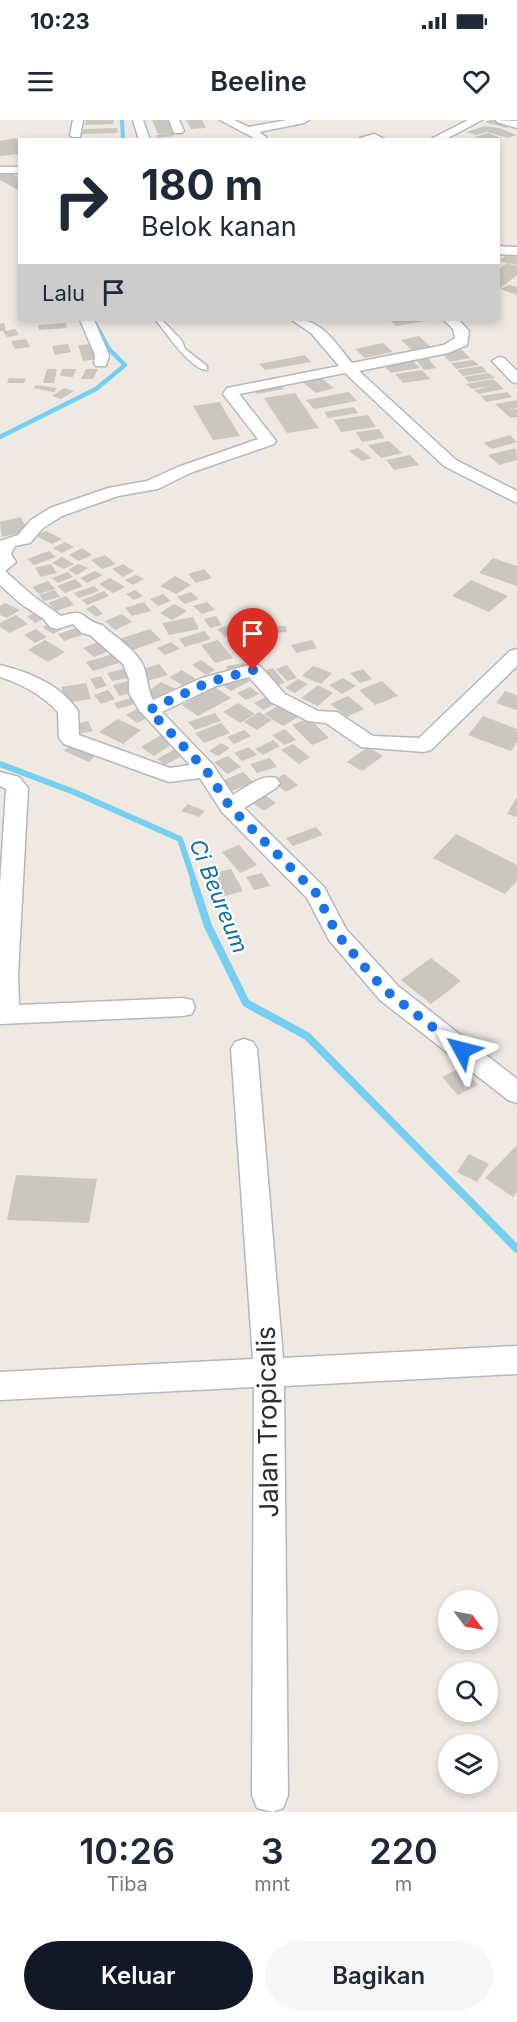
<!DOCTYPE html>
<html lang="id">
<head>
<meta charset="utf-8">
<style>
	:root { --surface:#fff; --page:#f6f6f7; --text:#1f2937; --muted:#747a83; --accent:#111827 }
	body { margin:0; font-family:Inter,sans-serif; background:var(--page); color:var(--text); height:100vh; display:flex; flex-direction:column; font-size:22px; white-space:nowrap }
	* { box-sizing:border-box; margin:0 }
	p { font-size:20px; color:var(--muted) }
	.icon { flex:none; width:33px; height:33px; fill:none; stroke:currentColor; stroke-width:2; stroke-linecap:round; stroke-linejoin:round }
	.map { position:relative; height:1692px; overflow:hidden }
	.side { display:flex; flex-direction:column; background:var(--surface); flex:1 }
	.side>* { flex:none }
	.banner { position:absolute; left:18px; top:18px; width:482px; height:183px; border-radius:0px; box-shadow:0 3px 9px #0003; background:#fff; color:var(--text); overflow:hidden }
	.needle { width:39px; rotate:122deg }
	.buttons { position:absolute; left:438px; top:1470px; display:grid; gap:12px }
	.buttons a { display:grid; place-items:center; width:60px; height:60px; border-radius:50%; background:var(--surface); box-shadow:0 3px 9px #0003; font-size:30px }
	.pin { position:absolute; display:grid; place-items:center; width:51px; height:51px; color:#fff; margin:-62px -26px; border-radius:50% 50% 50% 0; rotate:-45deg; box-shadow:0 0 6px #0007 }
	.pin .icon { rotate:45deg }
	.me { position:absolute; width:66px; margin:-33px; rotate:308deg; stroke-linejoin:round; filter:drop-shadow(0 0 4px #0008) }
	.turn { display:flex; align-items:center; gap:21px; height:126px; padding:0 24px; font-size:27px }
	.turn .icon { width:78px; height:78px; stroke-width:2.5 }
	.turn b { display:block; font-size:42px; line-height:51px }
	.then { display:flex; align-items:center; height:57px; padding:0 24px; background:#0003; gap:12px; font-size:22px }
	.eta { display:flex; justify-content:space-evenly; align-items:center; height:102px; text-align:center }
	.eta b { font-size:36px; font-weight:600; line-height:42px }
	.button { display:flex; gap:12px; margin-top:auto; padding:12px 24px }
	.button a { flex:1; height:69px; border-radius:36px; background:var(--accent); color:#fff; font-size:24px; font-weight:600; line-height:69px; text-align:center }
	.button a+a { background:var(--page); color:var(--text) }
	.status { display:flex; justify-content:space-between; align-items:center; height:42px; padding:0 30px; background:var(--surface); direction:ltr }
	.status svg { height:16px; fill:currentColor }
	header { display:flex; justify-content:space-between; align-items:center; height:78px; padding:0 24px; background:var(--surface); font-size:27px; font-weight:600 }
	.map>svg:first-child { display:block }
</style>
</head>
<body>
<div class="status"><b>10:23</b><svg viewBox="0 0 49 12"><path d="M0 12V9h3v3zM5 12V6h3v6zM10 12V3h3v9zM15 12V0h3v12zM26 1h20v11H26zM47 4h2v5h-2z"/></svg></div>
<header><svg class="icon" aria-label="menu" viewBox="0 0 24 24"><path d="M4 6h16M4 12h16M4 18h16"/></svg>Beeline<svg class="icon" aria-label="heart" viewBox="0 0 24 24"><path d="M12 20l-8-8c-3-5 5-10 8-4 3-6 11-1 8 4z"/></svg></header>
<div class="map">
<svg width="517" height="1692" viewBox="0 0 517 1692">
	<rect width="100%" height="100%" fill="#efe9e1"/>
	<g fill="none" stroke-linecap="round" stroke-linejoin="round">
		<polyline stroke="#75cff0" stroke-width="4" points="122,0 123,20"/>
		<polyline stroke="#75cff0" stroke-width="4.5" points="0,317 96,269 125,245 109,229 93,200"/>
		<polyline stroke="#75cff0" stroke-width="6" points="0,644 74,672 180,719 195,764"/>
		<polyline stroke="#75cff0" stroke-width="8" points="194,763 208,806 246,883 307,916 517,1129"/>
	</g>
	<g fill="#cbc7bf">
		<polygon points="86,0 114,0 113,4 85,5"/>
		<polygon points="152,0 169,0 174,16 157,18 156,15 171,13 158,14"/>
		<polygon points="186,0 202,0 206,8 191,9"/>
		<polygon points="490,0 499,0 515,5 506,8 485,2"/>
		<polygon points="485,6 499,8 517,15 508,18 487,12 476,15 466,12"/>
		<polygon points="118,8 117,13 82,14 83,9"/>
		<polygon points="488,13 501,18 483,20 475,17"/>
		<polygon points="16,18 20,21 20,34 0,36 0,21"/>
		<polygon points="9,53 20,58 20,71 0,60 0,55"/>
		<polygon points="506,135 517,137 517,145 499,141"/>
		<polygon points="507,143 517,146 517,155 498,170 498,150"/>
		<polygon points="509,165 517,167 517,175 500,169"/>
		<polygon points="390,200 425,200 425,201 396,206"/>
		<polygon points="4,203 6,211 15,209 19,215 7,217 3,211 0,211 0,204"/>
		<polygon points="66,203 67,208 39,210 38,205"/>
		<polygon points="419,216 434,230 415,233 401,220"/>
		<polygon points="26,219 30,227 15,229 11,221"/>
		<polygon points="383,223 393,232 365,238 355,229"/>
		<polygon points="68,224 71,232 55,235 52,226"/>
		<polygon points="91,224 96,239 83,241 78,225"/>
		<polygon points="462,230 470,238 450,242 442,233"/>
		<polygon points="305,235 311,242 265,250 259,244"/>
		<polygon points="428,238 436,248 424,250 416,240"/>
		<polygon points="473,240 479,245 456,249 451,243"/>
		<polygon points="413,241 420,248 391,253 384,246"/>
		<polygon points="482,246 487,252 463,256 457,250"/>
		<polygon points="47,249 57,249 54,263 43,263"/>
		<polygon points="62,249 76,249 73,257 60,256"/>
		<polygon points="86,249 98,249 93,259 81,259"/>
		<polygon points="422,250 430,259 403,263 395,254"/>
		<polygon points="489,253 495,258 469,262 464,257"/>
		<polygon points="320,257 334,268 316,273 302,262"/>
		<polygon points="9,258 26,259 24,263 7,263"/>
		<polygon points="493,259 504,269 479,274 474,270 492,266 472,269 466,264"/>
		<polygon points="279,263 284,269 257,274 252,267"/>
		<polygon points="36,265 57,268 54,272 33,268"/>
		<polygon points="64,268 74,271 61,279 52,276"/>
		<polygon points="349,272 357,281 314,289 306,280"/>
		<polygon points="507,272 512,277 486,282 481,276"/>
		<polygon points="295,273 314,301 319,308 287,313 264,278"/>
		<polygon points="517,280 517,288 507,290 517,289 517,297 511,298 495,284"/>
		<polygon points="220,282 223,288 240,316 213,320 193,286"/>
		<polygon points="354,287 358,293 328,298 324,292"/>
		<polygon points="368,295 376,307 341,312 334,300"/>
		<polygon points="379,309 385,318 362,322 356,312"/>
		<polygon points="510,315 517,322 492,329 483,323"/>
		<polygon points="389,321 402,333 381,338 368,325"/>
		<polygon points="358,328 372,338 362,341 349,331"/>
		<polygon points="516,328 517,340 499,345 488,335"/>
		<polygon points="410,335 419,345 394,350 386,340"/>
		<polygon points="20,397 29,411 2,417 0,402"/>
		<polygon points="46,411 62,419 52,424 36,416"/>
		<polygon points="65,422 74,427 62,433 53,428"/>
		<polygon points="82,428 92,435 79,441 69,435"/>
		<polygon points="49,431 56,437 34,445 27,439"/>
		<polygon points="105,435 116,444 102,449 91,440"/>
		<polygon points="62,437 74,444 64,449 52,443"/>
		<polygon points="493,438 517,446 517,466 479,453"/>
		<polygon points="51,444 57,453 41,457 35,448"/>
		<polygon points="78,444 88,448 77,455 68,450"/>
		<polygon points="123,444 134,451 123,457 112,449"/>
		<polygon points="204,449 212,458 196,463 188,454"/>
		<polygon points="95,451 103,455 87,463 80,458"/>
		<polygon points="68,452 73,457 58,463 52,458"/>
		<polygon points="136,455 144,459 133,465 125,460"/>
		<polygon points="175,456 191,465 176,474 160,466"/>
		<polygon points="110,458 125,467 113,473 99,464"/>
		<polygon points="75,459 83,466 65,473 57,466"/>
		<polygon points="471,460 508,476 489,492 452,476"/>
		<polygon points="48,461 55,469 39,474 32,467"/>
		<polygon points="94,466 99,471 79,478 74,473"/>
		<polygon points="55,470 60,477 44,481 39,475"/>
		<polygon points="135,470 143,476 134,480 126,474"/>
		<polygon points="104,471 109,476 87,485 82,480"/>
		<polygon points="191,472 199,479 185,484 177,477"/>
		<polygon points="163,474 171,481 158,486 150,479"/>
		<polygon points="66,476 74,485 56,491 48,483"/>
		<polygon points="144,482 151,491 132,496 125,488"/>
		<polygon points="207,482 215,490 202,494 193,486"/>
		<polygon points="5,483 20,490 7,498 0,495 0,486"/>
		<polygon points="174,484 187,491 172,500 160,493"/>
		<polygon points="94,485 103,494 96,497 86,489"/>
		<polygon points="41,491 49,497 35,503 27,496"/>
		<polygon points="122,494 132,502 115,510 105,501"/>
		<polygon points="16,495 28,504 9,513 0,507 0,503"/>
		<polygon points="216,496 222,505 210,508 204,499"/>
		<polygon points="193,497 199,509 169,515 162,503"/>
		<polygon points="51,503 61,510 53,514 42,507"/>
		<polygon points="229,505 237,513 225,517 217,509"/>
		<polygon points="273,506 286,506 287,512 274,513"/>
		<polygon points="76,508 82,515 64,521 58,514"/>
		<polygon points="262,508 268,518 252,521 246,511"/>
		<polygon points="36,509 47,517 35,523 24,515"/>
		<polygon points="150,509 161,520 130,531 119,519"/>
		<polygon points="204,511 211,519 185,527 179,519"/>
		<polygon points="242,516 255,532 240,537 227,520"/>
		<polygon points="45,520 65,532 48,542 28,530"/>
		<polygon points="218,520 233,538 215,543 201,525"/>
		<polygon points="312,520 317,528 296,533 291,525"/>
		<polygon points="98,522 109,531 94,537 83,528"/>
		<polygon points="171,522 180,529 165,535 157,528"/>
		<polygon points="113,534 119,543 93,551 86,542"/>
		<polygon points="201,540 215,550 206,555 192,545"/>
		<polygon points="244,543 247,550 228,553 226,546"/>
		<polygon points="159,544 168,555 147,561 139,550"/>
		<polygon points="287,545 297,558 287,561 276,549"/>
		<polygon points="313,546 332,553 321,564 302,556"/>
		<polygon points="273,548 285,563 270,567 259,552"/>
		<polygon points="123,549 128,558 112,561 107,553"/>
		<polygon points="363,549 372,559 360,563 350,553"/>
		<polygon points="182,550 196,559 183,566 169,557"/>
		<polygon points="241,555 250,561 231,571 222,565"/>
		<polygon points="101,556 107,566 96,569 90,559"/>
		<polygon points="343,558 356,566 342,574 329,565"/>
		<polygon points="298,559 308,564 295,573 285,568"/>
		<polygon points="128,561 135,572 119,576 113,565"/>
		<polygon points="382,561 398,576 375,585 359,570"/>
		<polygon points="161,562 178,570 162,582 145,574"/>
		<polygon points="86,563 91,579 66,583 61,567"/>
		<polygon points="318,565 333,573 318,586 301,578"/>
		<polygon points="215,567 231,578 198,596 182,585"/>
		<polygon points="250,567 259,574 246,580 237,573"/>
		<polygon points="108,570 115,579 101,584 94,575"/>
		<polygon points="505,571 517,575 517,590 496,583"/>
		<polygon points="267,576 277,583 263,590 254,583"/>
		<polygon points="348,576 364,589 347,597 330,584"/>
		<polygon points="131,578 135,584 118,589 114,583"/>
		<polygon points="238,583 255,594 240,603 223,592"/>
		<polygon points="281,584 300,596 283,606 264,594"/>
		<polygon points="138,588 149,597 137,603 126,595"/>
		<polygon points="259,592 272,600 257,610 244,602"/>
		<polygon points="215,593 221,601 195,610 188,602"/>
		<polygon points="483,596 517,609 517,622 511,631 468,615"/>
		<polygon points="309,598 329,618 312,625 292,605"/>
		<polygon points="118,599 141,610 123,624 99,612"/>
		<polygon points="88,601 93,611 78,614 75,604"/>
		<polygon points="221,603 230,613 204,623 195,613"/>
		<polygon points="285,609 296,620 284,625 272,615"/>
		<polygon points="244,610 251,616 234,624 227,617"/>
		<polygon points="164,613 177,621 154,636 141,627"/>
		<polygon points="273,620 280,626 263,635 255,629"/>
		<polygon points="221,623 230,628 218,636 209,631"/>
		<polygon points="72,624 96,635 89,642 64,631"/>
		<polygon points="293,624 310,637 299,644 281,630"/>
		<polygon points="179,627 188,633 165,645 157,639"/>
		<polygon points="249,627 257,635 242,641 234,633"/>
		<polygon points="368,627 383,636 362,651 347,642"/>
		<polygon points="228,636 241,647 227,654 214,642"/>
		<polygon points="270,638 277,647 257,653 250,644"/>
		<polygon points="243,652 253,662 232,671 222,661"/>
		<polygon points="284,654 298,665 286,672 272,661"/>
		<polygon points="261,672 276,683 264,691 249,680"/>
		<polygon points="517,677 517,697 507,694"/>
		<polygon points="188,684 205,691 199,697 181,691"/>
		<polygon points="316,707 323,715 293,726 286,718"/>
		<polygon points="456,714 517,745 517,761 505,774 433,738"/>
		<polygon points="239,725 257,745 240,753 222,732"/>
		<polygon points="231,749 243,771 222,777 209,754"/>
		<polygon points="262,753 270,766 254,770 246,757"/>
		<polygon points="431,838 461,861 431,884 401,860"/>
		<polygon points="462,947 478,965 458,975 442,957"/>
		<polygon points="517,1025 517,1072 513,1077 485,1058"/>
		<polygon points="469,1034 489,1044 477,1062 457,1052"/>
		<polygon points="16,1055 97,1059 89,1103 7,1100"/>
	</g>
	<g fill="none" stroke-linecap="round" stroke-linejoin="round">
		<g stroke="#b4b7c1" stroke-width="3">
			<path id="lane" d="M 156,200 L 162,200 L 182,221 L 185,229 L 207,246 L 207,250 C 191,250 166,213 156,200 Z"/>
		</g>
		<g stroke="#b4b7c1" stroke-width="3">
			<g id="street">
				<polygon points="73,0 83,0 80,17 72,17 70,15"/>
				<polygon points="133,0 143,0 150,20 139,20"/>
				<polygon points="169,0 179,0 184,11 182,13 174,13"/>
				<polygon points="220,0 234,0 249,7 287,0 309,0 304,3 259,12 266,17 263,20 256,19"/>
				<polygon points="468,0 482,0 444,20 429,20"/>
				<polygon points="496,0 517,1 517,8 497,2"/>
				<polygon points="374,14 387,20 359,20 360,18"/>
				<rect x="0" y="47" width="20" height="6"/>
				<polygon points="498,126 517,127 517,135 498,134"/>
				<polygon points="80,200 94,200 109,235 106,246 96,246 94,243 95,235"/>
				<path d="M 292,200 C 321,197 335,223 352,243 L 444,225 L 455,218 L 453,209 L 444,200 L 459,200 L 469,211 L 467,225 L 448,233 L 359,251 L 456,340 L 517,371 L 517,383 L 444,346 L 345,253 L 239,274 L 276,321 L 274,324 L 190,353 L 158,369 L 118,376 L 62,396 L 43,408 L 30,423 L 15,426 L 11,434 L 16,442 L 5,451 L 33,476 L 61,496 C 88,487 80,500 102,505 C 114,516 135,529 143,545 C 148,557 147,569 153,580 L 202,558 L 253,544 L 260,546 L 285,574 L 318,591 L 337,592 L 373,616 L 419,618 L 510,531 L 517,529 L 517,546 L 431,630 L 424,632 L 361,627 L 326,603 L 308,601 L 271,582 L 249,557 L 216,566 L 162,592 L 213,645 L 233,675 C 246,667 261,654 276,658 L 280,663 L 276,668 L 244,688 L 324,767 L 346,809 L 398,866 L 517,959 L 517,983 L 508,980 L 380,880 L 329,820 L 307,778 L 222,692 L 200,658 L 169,662 L 64,624 L 59,618 L 58,592 C 42,575 22,564 0,557 L 0,545 C 29,552 61,565 78,591 L 79,615 L 170,648 L 190,645 L 139,590 L 129,573 L 129,559 L 123,544 L 90,515 L 82,513 L 73,504 L 57,509 L 50,507 L 44,499 L 21,484 L 0,465 L 0,421 L 18,415 L 31,400 L 50,388 L 108,368 L 147,361 L 178,347 L 258,319 L 223,274 L 227,268 L 339,246 L 311,213 Z"/>
				<polygon points="499,237 504,238 517,251 517,263 512,262 492,241"/>
				<polygon points="0,652 19,657 28,668 18,855 19,885 183,878 192,880 195,887 192,894 183,896 0,904 0,764 6,669 0,666"/>
				<polygon points="244,919 253,922 257,929 283,1238 517,1226 517,1254 284,1266 288,1675 283,1688 273,1692 257,1688 252,1675 254,1267 0,1280 0,1252 253,1239 231,929 235,922"/>
			</g>
		</g>
		<use href="#lane" fill="#fff" fill-rule="evenodd"/>
		<use href="#street" fill="#fff" fill-rule="evenodd"/>
	</g>
	<g fill="none" stroke-linecap="round" stroke-linejoin="round">
		<polyline stroke="#1a73e8" stroke-width="10" stroke-dasharray="0 18" points="253,550 209,562 149,590 206,650 230,687 316,773 337,814 373,857 389,873 462,930"/>
	</g>
	<g text-anchor="middle" dominant-baseline="central" stroke-width="4.5" stroke-linejoin="round" paint-order="stroke">
		<g font-size="22" font-style="italic" fill="#0d6fa3" stroke="#fff">
			<text transform="translate(219 776) rotate(68)">Ci Beureum</text>
		</g>
		<g font-size="26" fill="#2e2e2e" stroke="#fff">
			<text transform="translate(267 1302) rotate(-91)">Jalan Tropicalis</text>
		</g>
	</g>
</svg>
<div class="buttons">
<a><svg class="needle" viewBox="-14 -14 28 28"><path d="M0-13l5 13h-10z" fill="#e53935"/><path d="M0 13l5-13h-10z" fill="#747a83"/></svg></a>
<a><svg class="icon" aria-label="search" viewBox="0 0 24 24"><circle cx="10" cy="10" r="6"/><path d="M15 15l6 6"/></svg></a>
<a><svg class="icon" aria-label="layers" viewBox="0 0 24 24"><path d="M12 4l9 5-9 5-9-5zM3 14l9 5 9-5"/></svg></a>
</div>
<div class="pin" style="left:253px;top:550px;background:#d93025"><svg class="icon" aria-label="arrive" viewBox="0 0 24 24"><path d="M6 21V4h12l-3 4 3 4H6"/></svg></div>
<svg class="me" style="left:462px;top:930px" viewBox="-20 -20 40 40"><path d="M0-17L14 15 0 8-14 15z" fill="#1a73e8" stroke="#fff" stroke-width="4"/></svg>
<div class="banner">
<div class="turn"><svg class="icon" aria-label="right" viewBox="0 0 24 24"><path d="M7 20v-9h11M14 6l5 5-5 5"/></svg><div><b>180 m</b>Belok kanan</div></div>
<div class="then">Lalu<svg class="icon" aria-label="arrive" viewBox="0 0 24 24"><path d="M6 21V4h12l-3 4 3 4H6"/></svg></div>
</div>
</div>
<section class="side">
<div class="eta">
<div><b>10:26</b><p>Tiba</p></div>
<div><b>3</b><p>mnt</p></div>
<div><b>220</b><p>m</p></div>
</div>
<div class="button"><a>Keluar</a><a>Bagikan</a></div>
</section>
</body>
</html>
